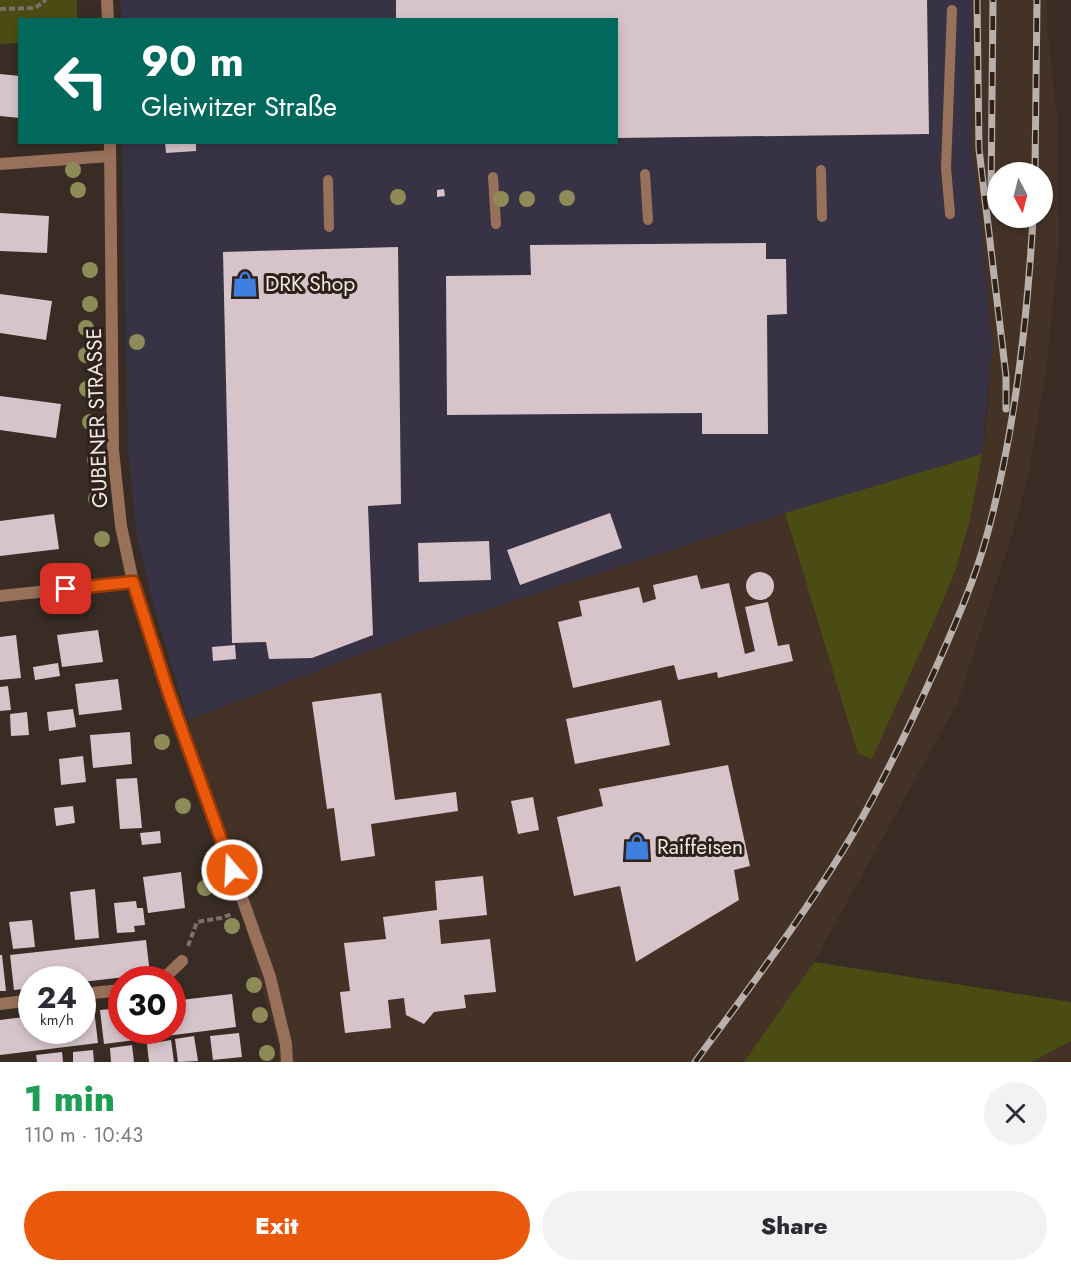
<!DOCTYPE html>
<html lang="en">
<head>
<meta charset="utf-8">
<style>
	:root { --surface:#fff; --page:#f2f2f3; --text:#2b2b33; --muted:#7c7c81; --accent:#ea580c }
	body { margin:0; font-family:Jost,sans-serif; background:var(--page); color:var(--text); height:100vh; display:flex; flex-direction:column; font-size:22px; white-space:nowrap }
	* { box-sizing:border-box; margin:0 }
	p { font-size:20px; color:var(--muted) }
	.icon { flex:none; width:33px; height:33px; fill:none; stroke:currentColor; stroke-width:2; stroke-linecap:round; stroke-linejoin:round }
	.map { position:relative; height:1062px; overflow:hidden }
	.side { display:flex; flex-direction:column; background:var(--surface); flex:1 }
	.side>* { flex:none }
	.top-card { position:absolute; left:18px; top:18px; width:600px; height:126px; border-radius:0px; box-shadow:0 3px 9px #0003; background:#00695c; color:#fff; overflow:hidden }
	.needle { width:39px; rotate:173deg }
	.tools { position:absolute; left:987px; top:162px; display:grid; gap:12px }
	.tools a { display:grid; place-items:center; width:66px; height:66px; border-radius:50%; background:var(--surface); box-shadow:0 3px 9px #0003; font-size:30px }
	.speed { position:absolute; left:18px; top:966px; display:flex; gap:12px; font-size:30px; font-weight:700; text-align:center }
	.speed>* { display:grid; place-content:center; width:78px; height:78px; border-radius:50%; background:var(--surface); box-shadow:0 3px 9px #0003; line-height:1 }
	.speed small { font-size:15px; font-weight:400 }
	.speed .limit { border:9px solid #d22; background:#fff; color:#111 }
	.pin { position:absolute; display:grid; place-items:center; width:51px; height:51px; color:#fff; margin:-26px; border-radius:12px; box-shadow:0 3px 9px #0006 }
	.me { position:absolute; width:66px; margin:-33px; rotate:341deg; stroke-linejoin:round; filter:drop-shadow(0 0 4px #0008) }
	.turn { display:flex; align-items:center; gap:21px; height:126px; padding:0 24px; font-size:27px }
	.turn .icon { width:78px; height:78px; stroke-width:2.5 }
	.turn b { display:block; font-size:42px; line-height:51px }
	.round { display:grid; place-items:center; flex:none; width:63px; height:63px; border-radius:32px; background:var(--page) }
	.overview { display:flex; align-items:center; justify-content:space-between; height:102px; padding:0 24px }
	h1 { font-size:36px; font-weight:800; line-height:45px; color:#1e9e55 }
	.cta { display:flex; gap:12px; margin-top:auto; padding:12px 24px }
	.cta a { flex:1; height:69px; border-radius:36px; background:var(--accent); color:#fff; font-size:24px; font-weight:800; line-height:69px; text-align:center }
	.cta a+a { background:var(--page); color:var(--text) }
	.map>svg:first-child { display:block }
</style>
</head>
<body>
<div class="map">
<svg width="1071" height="1062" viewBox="0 0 1071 1062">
	<rect width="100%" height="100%" fill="#382c24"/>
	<g fill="#443227" fill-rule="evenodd">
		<path d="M 972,0 L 1047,0 L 1047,26 L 1058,125 L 1059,244 L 1046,373 L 1030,467 L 1014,529 L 957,704 L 814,962 L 744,1062 L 279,1062 L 278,1045 L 188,720 L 422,631 L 785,513 L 858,754 L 872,759 L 936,617 L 955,572 L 969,524 L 986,428 L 992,347 L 981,223 L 971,143 ZM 998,172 L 1042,172 L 1042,218 L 998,218 Z"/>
		<polygon points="1071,1041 1071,1062 1032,1062"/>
	</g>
	<polygon fill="#383344" points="120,0 972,0 971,143 981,223 992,347 982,454 785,513 422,631 188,720 152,600 136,530 128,450 122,143 616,142 616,20 121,20"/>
	<g fill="#4b4c13">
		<polygon points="0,0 77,0 77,19 20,20 19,43 0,44"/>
		<polygon points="982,454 969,524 955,572 936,617 872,759 858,754 785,513"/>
		<polygon points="814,962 1071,1002 1071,1041 1032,1062 744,1062"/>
	</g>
	<g fill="#d7c4cb">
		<polygon points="396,0 927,0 929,134 616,138 616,20 396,20"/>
		<polygon points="0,74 20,76 20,118 0,116"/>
		<polygon points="165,142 196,142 196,151 166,153"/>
		<polygon points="444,189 445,196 437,197 437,190"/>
		<polygon points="0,213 49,216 47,253 0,251"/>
		<polygon points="766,243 766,259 786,259 787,314 767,315 768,434 702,434 702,413 447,415 446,276 531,275 530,245"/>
		<polygon points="398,247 401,504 368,506 373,635 312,658 269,659 266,642 232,643 223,252"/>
		<polygon points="0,294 52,301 46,340 0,333"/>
		<polygon points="0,396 61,404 56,438 0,430"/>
		<polygon points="610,513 622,548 520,585 507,550"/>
		<polygon points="54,514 59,549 0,556 0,521"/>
		<polygon points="489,541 491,580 419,582 418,543"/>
		<circle cx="760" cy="586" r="14"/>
		<polygon points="697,575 701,589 729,583 745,654 755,651 745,607 768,602 778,646 789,644 793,661 718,678 717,672 678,680 674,665 573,688 558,622 582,616 579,601 639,587 643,603 656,599 653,585"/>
		<polygon points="98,630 103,662 62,667 57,635"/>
		<polygon points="16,635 21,678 0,680 0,637"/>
		<polygon points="235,645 236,659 213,661 212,647"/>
		<polygon points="58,663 60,676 35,680 33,667"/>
		<polygon points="118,679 122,710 79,715 75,684"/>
		<polygon points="8,686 11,710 0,711 0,687"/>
		<polygon points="381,693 395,800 456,792 458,811 371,824 375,856 341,861 334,808 327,809 312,702"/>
		<polygon points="661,700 670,745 575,764 566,719"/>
		<polygon points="73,709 76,727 49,731 47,712"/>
		<polygon points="27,712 29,735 11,736 10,714"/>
		<polygon points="130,732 132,764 93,768 90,735"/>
		<polygon points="83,756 86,782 61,785 59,759"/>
		<polygon points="728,765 750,866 734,870 739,900 636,962 620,886 574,896 557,817 603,806 599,789"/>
		<polygon points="137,778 142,828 120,829 116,779"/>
		<polygon points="533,797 539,830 518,834 511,801"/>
		<polygon points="73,806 75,823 56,826 54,808"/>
		<polygon points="160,831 161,843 142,845 140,833"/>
		<polygon points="181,872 185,908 148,913 143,877"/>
		<polygon points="483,876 487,915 439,920 441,944 490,939 496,992 464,995 466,1008 434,1012 424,1024 406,1015 404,998 388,1000 391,1028 345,1033 340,992 350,991 344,943 386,939 383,917 437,910 435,881"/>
		<polygon points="95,889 99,938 75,940 70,892"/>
		<polygon points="136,901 137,908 143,908 145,925 134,926 135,932 117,933 114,903"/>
		<polygon points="32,920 35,947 13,949 9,922"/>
		<polygon points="146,940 150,974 82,982 82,980 32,980 32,988 14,990 10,955"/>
		<polygon points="0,955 2,955 6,991 0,991"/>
		<polygon points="232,994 236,1027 104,1044 100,1010 122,1008 122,1030 172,1030 172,1001"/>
		<polygon points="94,1009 98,1043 0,1055 0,1020 32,1016 32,1030 82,1030 82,1010"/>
		<polygon points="239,1033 242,1057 213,1060 210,1036"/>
		<polygon points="194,1036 198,1061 178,1062 175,1039"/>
		<polygon points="171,1040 174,1062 149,1062 147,1044"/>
		<polygon points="132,1045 134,1062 111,1062 110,1048"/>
		<polygon points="93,1050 94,1062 73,1062 73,1052"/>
		<polygon points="62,1052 63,1062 37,1062 36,1055"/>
	</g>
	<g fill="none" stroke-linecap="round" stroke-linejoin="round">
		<g stroke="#7a7069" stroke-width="4" stroke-dasharray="6 3" stroke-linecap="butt">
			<polyline points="0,9 35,8 46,0"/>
			<polyline points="188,946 197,922 221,918 232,914"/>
		</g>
		<g stroke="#99705a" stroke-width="10">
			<polyline points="821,170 822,217"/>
			<polyline points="645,174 648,220"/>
			<polyline points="493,177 496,224"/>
			<polyline points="328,180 329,227"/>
			<polyline points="950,214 946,168 952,10"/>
		</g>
		<g stroke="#99705a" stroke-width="12">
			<polyline points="107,0 108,20"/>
			<polyline points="110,142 113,450 121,526 133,582 147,629 270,977 286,1044 287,1062"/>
			<polyline points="0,164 110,156"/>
			<polyline points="0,596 133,582"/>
			<polyline points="162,980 182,961"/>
			<polyline points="82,994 122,990"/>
			<polyline points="0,1004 32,1000"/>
		</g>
		<g stroke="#bab0ab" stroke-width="7">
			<g id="rail">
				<polyline points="977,0 979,149 1006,376 1006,409"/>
				<polyline points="1035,172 1037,0"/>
				<polyline points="991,198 993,0"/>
				<path d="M 695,1062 C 750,987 807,912 854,832 C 886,777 913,719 939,661 C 957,620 975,579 987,535 C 1015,432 1027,324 1033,218"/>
			</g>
		</g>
		<use href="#rail" stroke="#2e221b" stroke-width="4.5" stroke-dasharray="14" stroke-linecap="butt"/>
	</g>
	<g fill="#8e8b59">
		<circle cx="73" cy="170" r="8"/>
		<circle cx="78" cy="190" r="8"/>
		<circle cx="398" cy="197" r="8"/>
		<circle cx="567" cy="198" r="8"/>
		<circle cx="501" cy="199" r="8"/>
		<circle cx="527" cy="199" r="8"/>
		<circle cx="90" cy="270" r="8"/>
		<circle cx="90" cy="304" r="8"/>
		<circle cx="86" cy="328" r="8"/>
		<circle cx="137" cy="342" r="8"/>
		<circle cx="86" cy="355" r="8"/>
		<circle cx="87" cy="389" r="8"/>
		<circle cx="90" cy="422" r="8"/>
		<circle cx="95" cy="460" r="8"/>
		<circle cx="96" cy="499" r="8"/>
		<circle cx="102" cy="539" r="8"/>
		<circle cx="162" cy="742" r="8"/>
		<circle cx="183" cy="806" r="8"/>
		<circle cx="205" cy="888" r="8"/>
		<circle cx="232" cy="926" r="8"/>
		<circle cx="254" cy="985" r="8"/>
		<circle cx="260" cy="1015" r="8"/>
		<circle cx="267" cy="1053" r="8"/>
	</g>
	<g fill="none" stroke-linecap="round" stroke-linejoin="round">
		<g stroke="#983908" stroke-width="15">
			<polyline id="route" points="66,589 133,582 169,694 232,870"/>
		</g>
		<use href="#route" stroke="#ea580c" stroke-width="10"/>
	</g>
	<defs>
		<g id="shop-bare" transform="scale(2.07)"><path d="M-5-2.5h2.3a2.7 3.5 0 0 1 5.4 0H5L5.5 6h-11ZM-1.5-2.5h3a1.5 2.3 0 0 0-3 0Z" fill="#3f7fe0" stroke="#2e221b" stroke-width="2.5" paint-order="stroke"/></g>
	</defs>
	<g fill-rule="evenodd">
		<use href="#shop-bare" x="245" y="284"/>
		<use href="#shop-bare" x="637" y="847"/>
	</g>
	<g text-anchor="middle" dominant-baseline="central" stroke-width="6" stroke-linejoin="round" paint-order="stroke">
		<g font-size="21" fill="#f1e9e4" stroke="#2e221b" text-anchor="start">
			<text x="265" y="284">DRK Shop</text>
			<text x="657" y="847">Raiffeisen</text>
		</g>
		<g font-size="21" fill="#f1e9e4" stroke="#2e221b">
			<text transform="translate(97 418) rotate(-92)">GUBENER STRASSE</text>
		</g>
	</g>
</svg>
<div class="tools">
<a><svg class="needle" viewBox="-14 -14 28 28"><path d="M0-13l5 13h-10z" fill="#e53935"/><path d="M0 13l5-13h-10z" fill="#7c7c81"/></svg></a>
</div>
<div class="speed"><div>24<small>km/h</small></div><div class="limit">30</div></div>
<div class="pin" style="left:66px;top:589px;background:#d93025"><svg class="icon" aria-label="arrive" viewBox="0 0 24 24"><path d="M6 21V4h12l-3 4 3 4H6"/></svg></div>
<svg class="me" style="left:232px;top:870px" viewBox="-20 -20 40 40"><circle r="17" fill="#ea580c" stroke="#fff" stroke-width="3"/><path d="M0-11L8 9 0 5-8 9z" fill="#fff"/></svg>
<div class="top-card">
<div class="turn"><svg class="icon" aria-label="left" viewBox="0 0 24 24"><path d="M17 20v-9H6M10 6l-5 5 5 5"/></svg><div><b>90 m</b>Gleiwitzer Straße</div></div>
</div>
</div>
<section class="side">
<div class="overview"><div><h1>1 min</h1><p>110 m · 10:43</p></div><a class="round"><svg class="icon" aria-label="close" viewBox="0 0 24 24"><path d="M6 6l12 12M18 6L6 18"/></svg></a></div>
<div class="cta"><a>Exit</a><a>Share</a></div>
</section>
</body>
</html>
